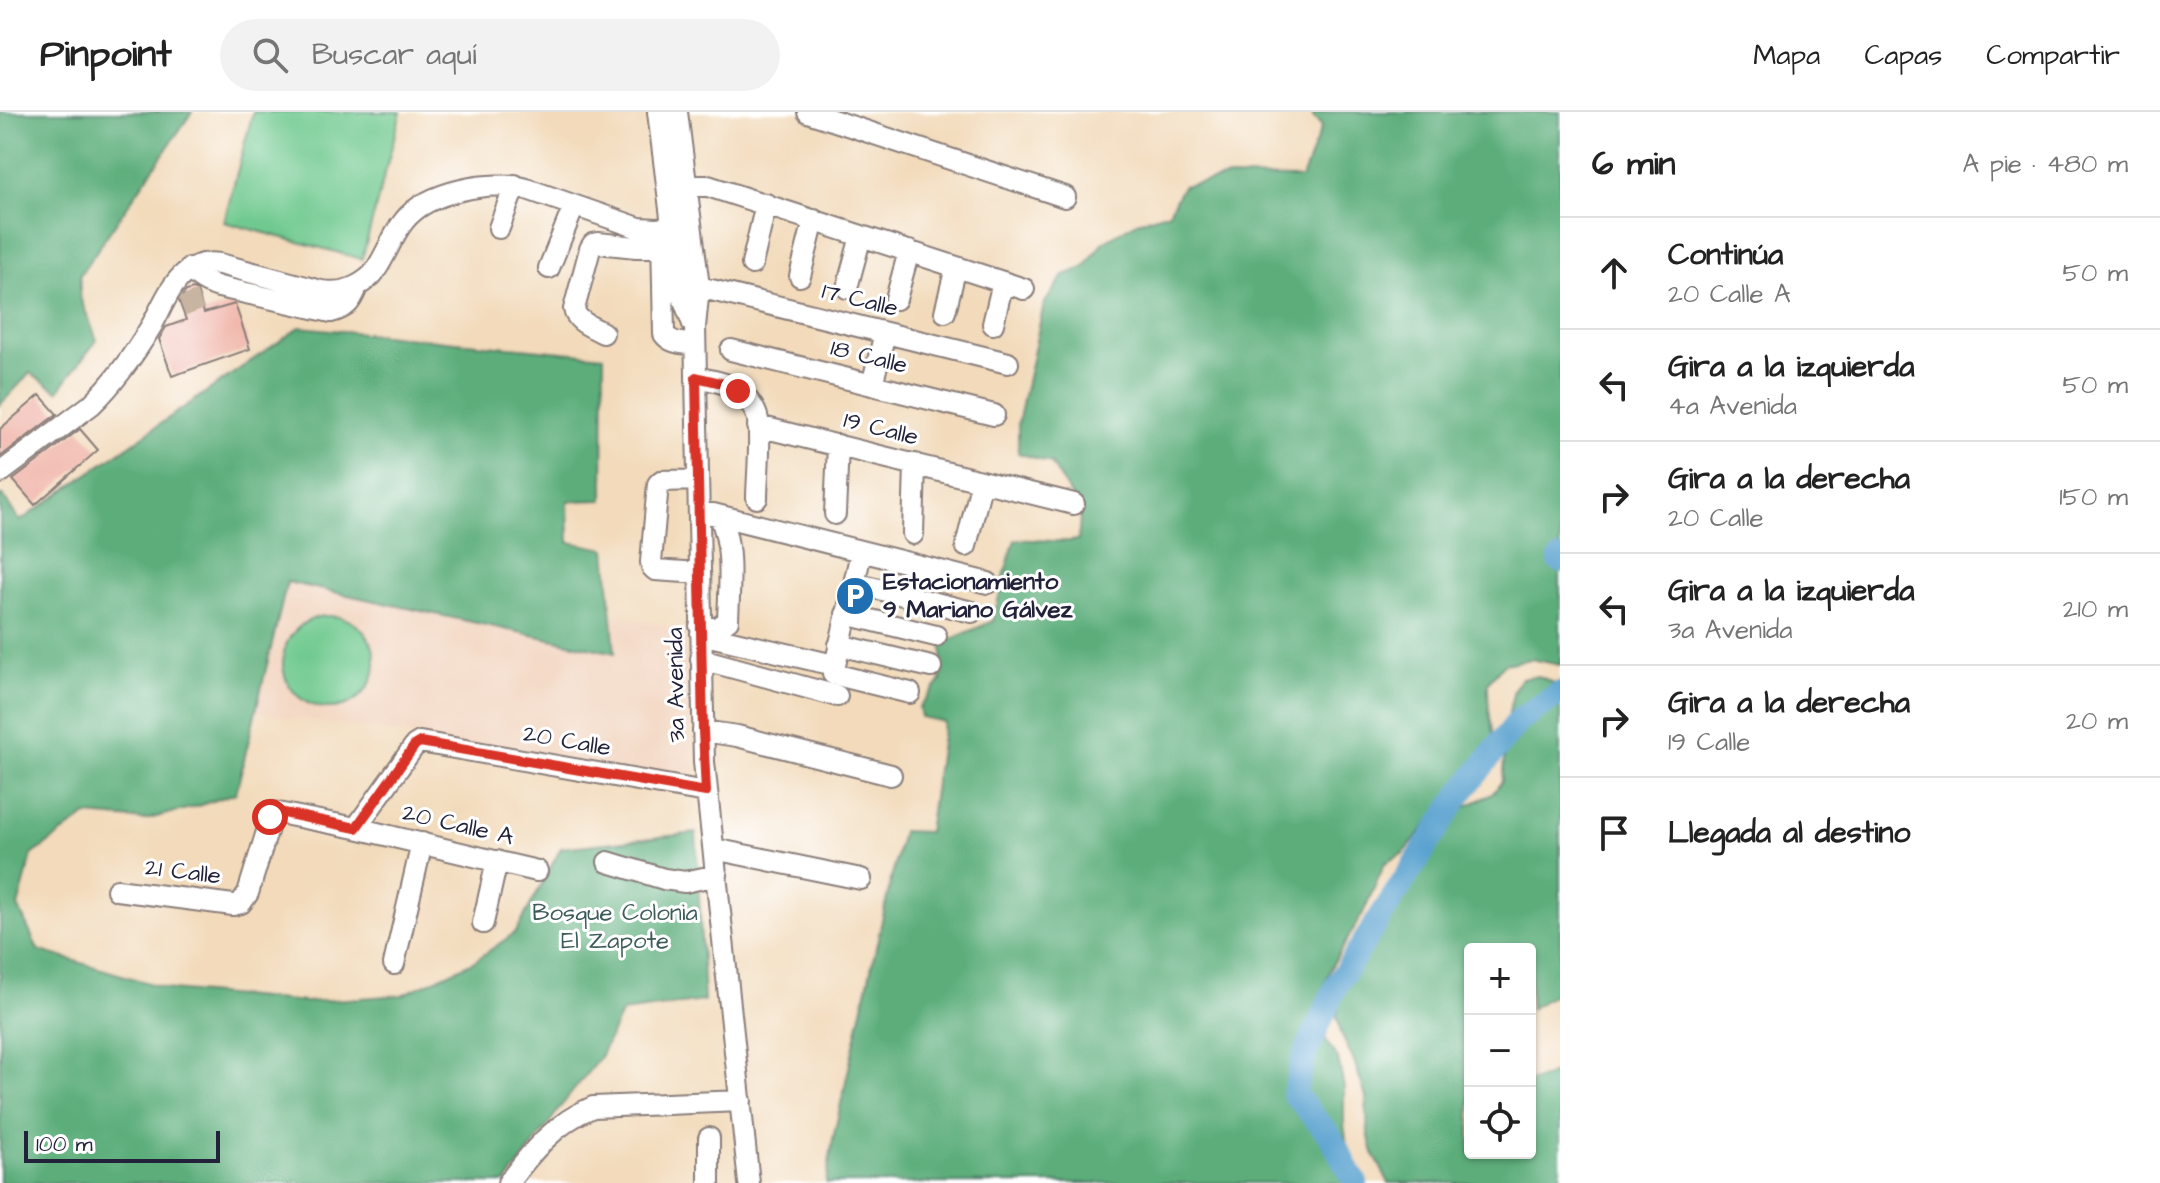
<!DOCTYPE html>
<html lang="es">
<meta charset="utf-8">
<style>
:root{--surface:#fff;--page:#f2f2f2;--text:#222;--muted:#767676;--line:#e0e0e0}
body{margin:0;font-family:"Architects Daughter",sans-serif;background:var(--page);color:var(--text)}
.controls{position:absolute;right:24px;bottom:24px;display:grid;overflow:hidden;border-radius:8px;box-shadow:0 2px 6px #0004}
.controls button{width:72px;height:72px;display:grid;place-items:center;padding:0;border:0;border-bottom:2px solid var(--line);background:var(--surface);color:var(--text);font:40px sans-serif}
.scale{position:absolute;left:24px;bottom:20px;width:196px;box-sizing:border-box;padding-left:8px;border:4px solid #22223b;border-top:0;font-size:22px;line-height:28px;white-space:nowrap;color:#22223b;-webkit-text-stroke:6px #fff;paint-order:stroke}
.stop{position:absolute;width:24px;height:24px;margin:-18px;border:6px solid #d93025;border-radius:50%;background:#fff}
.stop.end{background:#d93025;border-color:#fff;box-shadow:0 2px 8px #0008}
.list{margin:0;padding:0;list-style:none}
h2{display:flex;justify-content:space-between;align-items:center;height:104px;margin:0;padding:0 32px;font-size:34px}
h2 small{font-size:26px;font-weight:400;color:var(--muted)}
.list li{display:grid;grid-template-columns:52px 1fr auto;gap:24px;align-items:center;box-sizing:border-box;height:112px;padding:0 32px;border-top:2px solid var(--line)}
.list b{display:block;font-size:30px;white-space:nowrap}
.list p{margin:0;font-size:26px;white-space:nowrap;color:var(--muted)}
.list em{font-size:26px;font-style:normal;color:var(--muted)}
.icon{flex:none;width:44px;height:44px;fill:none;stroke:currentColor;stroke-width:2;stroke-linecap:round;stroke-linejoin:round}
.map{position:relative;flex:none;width:1560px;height:1071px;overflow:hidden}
header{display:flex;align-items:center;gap:48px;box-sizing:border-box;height:112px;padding:0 40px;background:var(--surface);border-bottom:2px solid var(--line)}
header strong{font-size:38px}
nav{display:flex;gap:44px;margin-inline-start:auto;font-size:28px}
.search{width:560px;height:72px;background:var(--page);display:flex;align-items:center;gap:20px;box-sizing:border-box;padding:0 28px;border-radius:44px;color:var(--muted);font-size:30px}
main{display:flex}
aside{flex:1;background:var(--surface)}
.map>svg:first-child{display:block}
.built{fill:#f2d4be}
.green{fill:#70c98f;stroke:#497665;stroke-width:2}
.forest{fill:#5cad7a;stroke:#3f685a;stroke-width:2}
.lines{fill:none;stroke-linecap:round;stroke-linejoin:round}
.river{stroke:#58a1cf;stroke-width:24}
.building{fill:#efaea1}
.minor-tunnel{stroke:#c8b5a1;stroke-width:20;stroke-dasharray:20 10;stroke-linecap:butt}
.minor-casing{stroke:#8a7e7a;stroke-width:24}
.minor{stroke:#fff;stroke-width:20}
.route{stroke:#d93025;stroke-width:10}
.labels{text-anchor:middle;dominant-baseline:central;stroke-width:6;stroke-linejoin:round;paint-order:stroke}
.street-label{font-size:24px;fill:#22223b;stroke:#fff}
.poi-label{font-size:24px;font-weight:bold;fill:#22223b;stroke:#fff;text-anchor:start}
.park-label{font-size:24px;fill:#3d5c58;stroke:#fff}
</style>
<header>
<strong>Pinpoint</strong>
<div class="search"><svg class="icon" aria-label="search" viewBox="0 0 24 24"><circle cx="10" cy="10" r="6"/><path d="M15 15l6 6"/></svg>Buscar aquí</div>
<nav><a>Mapa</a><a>Capas</a><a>Compartir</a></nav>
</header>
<main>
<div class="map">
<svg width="1560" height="1071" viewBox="0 0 1560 1071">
<rect width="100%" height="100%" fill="#fff"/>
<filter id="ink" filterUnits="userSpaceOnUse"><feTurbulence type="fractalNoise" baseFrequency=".0125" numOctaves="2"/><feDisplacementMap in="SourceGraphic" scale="16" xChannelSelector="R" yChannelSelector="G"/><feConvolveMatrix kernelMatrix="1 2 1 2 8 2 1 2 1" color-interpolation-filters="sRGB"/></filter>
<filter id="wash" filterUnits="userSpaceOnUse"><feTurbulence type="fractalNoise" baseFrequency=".006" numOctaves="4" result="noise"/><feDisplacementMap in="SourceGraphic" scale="32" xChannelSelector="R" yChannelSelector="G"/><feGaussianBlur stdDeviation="1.8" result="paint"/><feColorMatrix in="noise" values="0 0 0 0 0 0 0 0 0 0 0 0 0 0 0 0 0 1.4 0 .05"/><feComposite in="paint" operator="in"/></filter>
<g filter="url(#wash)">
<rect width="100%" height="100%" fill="#f2daba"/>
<path class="built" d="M208,386L381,445L685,519L696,682L419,625L271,603L128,573Z"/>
<path class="green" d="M253,0H401L362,147L224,110Z
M283 550a46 46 0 1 1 92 0a46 46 0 1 1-92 0Z"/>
<path class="forest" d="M0,0H192L80,163V185L97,228L58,279L30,261L0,293Z
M1313,0H1560V553L1531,547L1504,552L1488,570C1488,579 1488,588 1489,597C1492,625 1502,642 1486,668L1463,675L1441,695L1404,741L1385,751L1363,801L1331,855L1323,876L1321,909L1327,931L1338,947L1344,976V1011L1349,1052L1360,1071H826L833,1027L902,719L928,720L944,610L921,605L919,595L941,569L943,531L993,509L1005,460L1015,428C1037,426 1056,432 1078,428L1080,406L1074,388L1051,351L1018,341V311L1044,192L1064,163L1084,156L1103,130L1137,110L1169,100L1183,74L1229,65L1302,66L1322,14L1313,5Z
M300,215L604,244L603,388L568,389L569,430L606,437L615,541L287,470L236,681L198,694L145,708L87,703L32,743L18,794L38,838L172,878L306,890L402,883L473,850L516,820L561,736L696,721L704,889L622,900L600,945L562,993L506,1071H0V384L2,383L20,409Z
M1539,564L1560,574V879L1530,897V837H1470V1041H1530V970L1560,959V1071H1389L1373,1041L1368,1021L1366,985L1354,949L1341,922L1337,905L1340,881L1347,857L1378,797L1406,753L1454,700L1492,682L1502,669L1509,600L1514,577L1521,567Z"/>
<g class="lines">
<path class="river" d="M1560,447V449
M1356,1071L1330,1024L1294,982L1304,945L1337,872L1458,685L1519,608L1560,581"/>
</g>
<g id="blocks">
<path class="building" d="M193,177L197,179L204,201L235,192L250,237L172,264L159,227L166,215L186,208L179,189L186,179Z
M40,283L57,302L0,345V317Z
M80,317L98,338L35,393L13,368Z"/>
</g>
</g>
<g filter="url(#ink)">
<use href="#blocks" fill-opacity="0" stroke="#8a7e7a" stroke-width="2"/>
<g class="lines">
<path class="minor-tunnel" d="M182,195L200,188"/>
<g class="minor-casing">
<path id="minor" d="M658,0L680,178L693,212
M677,0L699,175L695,215L704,650L749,1071
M808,0L1065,85
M687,74H708L1024,177
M499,116L515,73
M662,124L664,222C671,232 684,231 695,233
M752,152L766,92
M190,156C198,167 207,171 219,175L331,200C347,196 351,190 357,175
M549,156L574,94
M800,164L814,108
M699,175L1008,251
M847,176L861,124
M896,187L909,139
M945,200L956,155
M993,212L1003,170
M603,221C593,215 576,210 574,197L590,137L593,132L598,131L636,135H661
M731,238L994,303
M696,265C708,268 721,269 732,275C743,281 753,292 757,304C762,319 757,368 757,386
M872,273L885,221
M758,314L1074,392
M0,361L91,293C116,269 134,243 152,213C161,197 170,173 185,161C195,152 207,150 220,152L321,179C341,182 357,177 372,163C385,147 391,125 404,109C427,79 493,67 527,77L639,116L657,117L673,114
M698,368L661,369L658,372L651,450L652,455L655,458L700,461
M699,401L713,402L988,471
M835,402L838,333
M913,422L915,352
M966,434L982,369
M861,441L833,562L910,581
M854,471L972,500
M846,502L936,524
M700,514L718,516L728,508C729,477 734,431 719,404
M701,522L834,553
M839,533L931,555
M701,547L837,584
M703,619L737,624L891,663
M356,716L415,633L420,630L706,680
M714,737L861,767
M608,750L664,767L685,770L717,763
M117,778L233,793L241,791L248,781L273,700L356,716L537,759
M483,811L497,749
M394,852L422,731
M709,1026V1071
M508,1071C531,1040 556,1010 593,995L741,989"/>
</g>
<use href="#minor" class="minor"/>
</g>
</g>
<g class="lines" filter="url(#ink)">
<path class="route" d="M270,705L273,700H279L356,716L415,633L420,630L706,680L703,619L696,265L721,271L738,279"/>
</g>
<defs>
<g id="parking-disc" transform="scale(2)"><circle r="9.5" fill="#1f6fb2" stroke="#fff"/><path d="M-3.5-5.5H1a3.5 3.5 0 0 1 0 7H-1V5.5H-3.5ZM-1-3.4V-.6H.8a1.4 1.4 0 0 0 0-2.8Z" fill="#fff"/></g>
</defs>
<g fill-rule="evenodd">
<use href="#parking-disc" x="855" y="484"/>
</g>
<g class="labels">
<g class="street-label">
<text transform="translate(860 188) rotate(14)">17 Calle</text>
<text transform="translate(869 245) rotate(14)">18 Calle</text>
<text transform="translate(881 317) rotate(14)">19 Calle</text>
<text transform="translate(676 573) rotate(-91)">3a Avenida</text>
<text transform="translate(567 629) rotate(10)">20 Calle</text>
<text transform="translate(458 713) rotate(13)">20 Calle A</text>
<text transform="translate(183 760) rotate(7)">21 Calle</text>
</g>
<g class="poi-label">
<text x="883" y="470">Estacionamiento<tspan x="883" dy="28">9 Mariano Gálvez</tspan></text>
</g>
<g class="park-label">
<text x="615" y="801">Bosque Colonia<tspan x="615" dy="28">El Zapote</tspan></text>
</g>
</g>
</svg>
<div class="controls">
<button>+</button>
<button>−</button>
<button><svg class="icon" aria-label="locate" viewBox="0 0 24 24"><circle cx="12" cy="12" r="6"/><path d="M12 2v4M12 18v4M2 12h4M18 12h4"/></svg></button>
</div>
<div class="scale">100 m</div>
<div class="stop" style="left:270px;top:705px"></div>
<div class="stop end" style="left:738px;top:279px"></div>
</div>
<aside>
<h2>6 min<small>A pie · 480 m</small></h2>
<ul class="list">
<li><svg class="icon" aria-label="ahead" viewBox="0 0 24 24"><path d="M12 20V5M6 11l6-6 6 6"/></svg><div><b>Continúa</b><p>20 Calle A</p></div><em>50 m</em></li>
<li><svg class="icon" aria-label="left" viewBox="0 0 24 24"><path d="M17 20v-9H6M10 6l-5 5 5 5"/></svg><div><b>Gira a la izquierda</b><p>4a Avenida</p></div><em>50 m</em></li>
<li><svg class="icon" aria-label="right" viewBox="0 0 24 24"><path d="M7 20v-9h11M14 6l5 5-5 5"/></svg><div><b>Gira a la derecha</b><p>20 Calle</p></div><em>150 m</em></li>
<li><svg class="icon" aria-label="left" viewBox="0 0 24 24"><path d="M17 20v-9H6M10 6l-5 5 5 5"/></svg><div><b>Gira a la izquierda</b><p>3a Avenida</p></div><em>210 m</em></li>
<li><svg class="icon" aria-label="right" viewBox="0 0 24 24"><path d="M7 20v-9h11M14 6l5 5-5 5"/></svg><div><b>Gira a la derecha</b><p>19 Calle</p></div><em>20 m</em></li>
<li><svg class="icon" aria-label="arrive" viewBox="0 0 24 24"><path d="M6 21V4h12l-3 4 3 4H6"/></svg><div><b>Llegada al destino</b></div></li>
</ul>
</aside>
</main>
